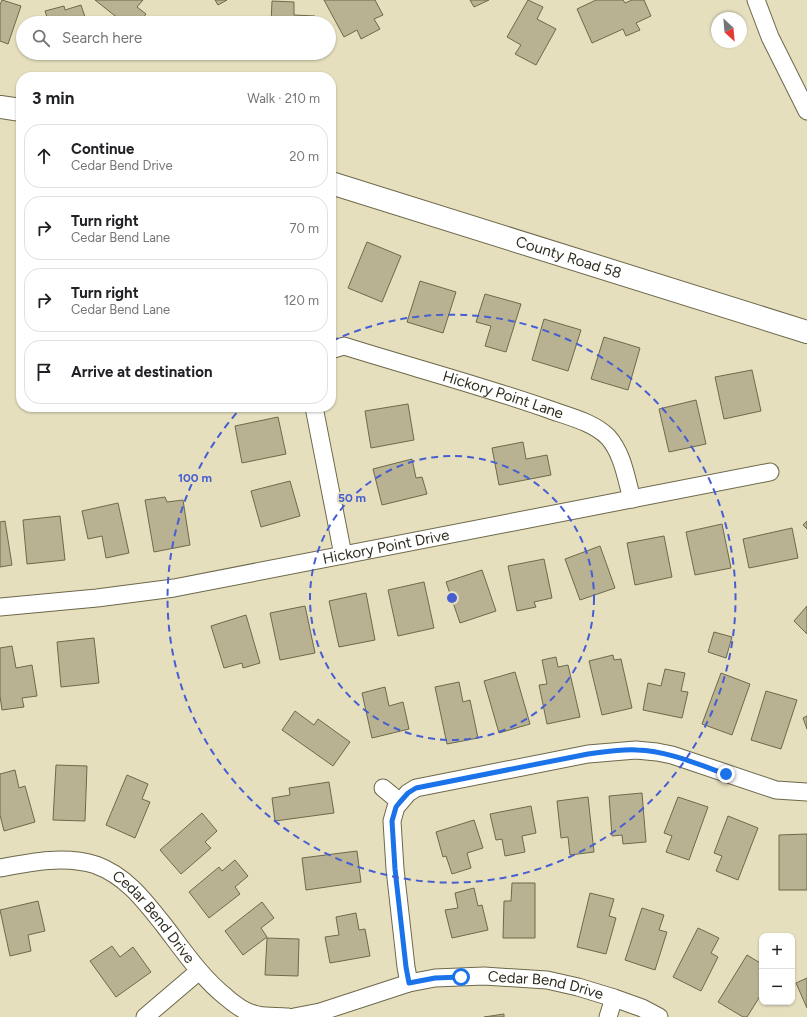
<!DOCTYPE html>
<meta charset="utf-8">
<style>
:root{--surface:#fff;--page:#f6f6f6;--text:#202124;--muted:#757577;--line:#e0e0e0}
body{margin:0;font-family:Figtree,sans-serif;background:var(--page);color:var(--text)}
.controls{position:absolute;right:12px;bottom:12px;display:grid;overflow:hidden;border-radius:8px;box-shadow:0 1px 3px #0004}
.controls button{width:36px;height:36px;display:grid;place-items:center;padding:0;border:0;border-bottom:1px solid var(--line);background:var(--surface);color:var(--text);font:20px sans-serif}
.compass{position:absolute;left:711px;top:12px;width:36px;height:36px;border-radius:50%;background:var(--surface);box-shadow:0 1px 3px #0004;rotate:154deg}
.stop{position:absolute;width:12px;height:12px;margin:-9px;border:3px solid #1a73e8;border-radius:50%;background:#fff}
.stop.end{background:#1a73e8;border-color:#fff;box-shadow:0 1px 4px #0008}
.list{margin:0;padding:0;list-style:none}
h2{display:flex;justify-content:space-between;align-items:center;height:52px;margin:0;padding:0 16px;font-size:17px}
h2 small{font-size:13px;font-weight:400;color:var(--muted)}
.list li{display:grid;grid-template-columns:26px 1fr auto;gap:12px;align-items:center;box-sizing:border-box;height:64px;margin:0 8px 8px;padding:0 8px;border:1px solid var(--line);border-radius:16px}
.list b{display:block;font-size:15px;white-space:nowrap}
.list p{margin:0;font-size:13px;white-space:nowrap;color:var(--muted)}
.list em{font-size:13px;font-style:normal;color:var(--muted)}
.icon{flex:none;width:22px;height:22px;fill:none;stroke:currentColor;stroke-width:2;stroke-linecap:round;stroke-linejoin:round}
.map{position:relative;flex:none;width:807px;height:1017px;overflow:hidden}
.search{position:absolute;background:var(--surface);box-shadow:0 1px 3px #0004;left:16px;top:16px;width:320px;height:44px;display:flex;align-items:center;gap:10px;box-sizing:border-box;padding:0 14px;border-radius:22px;color:var(--muted);font-size:15px}
.panel{position:absolute;background:var(--surface);box-shadow:0 1px 3px #0004;left:16px;top:72px;width:320px;height:340px;border-radius:16px}
.map>svg:first-child{display:block}
.building{fill:#b8b292;stroke:#6e694b}
.lines{fill:none;stroke-linecap:round;stroke-linejoin:round}
.street-casing{stroke:#6d684a;stroke-width:19}
.secondary-casing{stroke:#6d684a;stroke-width:24}
.street{stroke:#fff;stroke-width:17}
.secondary{stroke:#fff;stroke-width:22}
.route{stroke:#1a73e8;stroke-width:5}
.ring{fill:none;stroke:#455ed2;stroke-width:2;stroke-dasharray:7 5}
.labels{text-anchor:middle;dominant-baseline:central;stroke-width:4;stroke-linejoin:round;paint-order:stroke}
.street-label{font-size:15px;fill:#312f22;stroke:#e5dfbe}
.centre{fill:#455ed2;stroke:#e5dfbe;stroke-width:2}
.ring-label{font-size:12px;text-anchor:middle;font-weight:bold;fill:#455ed2;stroke:#e5dfbe;stroke-width:4;stroke-linejoin:round;paint-order:stroke}
</style>
<div class="map">
<svg width="807" height="1017" viewBox="0 0 807 1017">
<rect width="100%" height="100%" fill="#e5dfbe"/>
<path class="building" d="M2,0L21,6L8,44L0,41V5Z
M95,0H143L137,7L146,14L139,23H124Z
M215,0H227L218,5Z
M324,0H375L383,15L374,19L380,29L361,39L357,30L344,37Z
M470,0H489L474,7Z
M528,0L543,7L537,19L556,29L536,65L515,54L521,45L507,37Z
M596,0H623L625,3L632,0H644L651,16L636,23L640,30L626,36L623,29L592,43L577,9Z
M272,1L294,2V15L315,16V23H271Z
M81,5L87,23H49L45,11L64,6L65,10Z
M367,242L401,256L382,302L348,288Z
M420,281L456,292L443,333L407,322Z
M485,294L521,304L506,352L485,346L491,326L476,322Z
M544,319L581,330L568,371L532,360Z
M604,337L640,348L628,390L591,379Z
M752,370L761,411L724,419L715,377Z
M696,400L706,444L669,452L659,409Z
M408,404L414,440L371,448L365,411Z
M278,417L286,454L242,463L235,426Z
M523,442L526,459L547,455L551,475L499,485L492,448Z
M412,459L416,478L422,477L427,494L382,505L373,469Z
M290,481L300,516L261,527L251,491Z
M165,497L167,502L183,500L190,545L154,552L145,500Z
M118,503L129,553L106,558L102,536L88,539L82,511Z
M60,516L65,560L27,564L23,520Z
M5,521L12,565L0,567V522Z
M807,521V529L803,525Z
M722,524L731,568L695,575L686,532Z
M792,528L798,558L749,568L743,539Z
M664,536L672,577L635,585L627,543Z
M600,546L615,588L580,600L565,559Z
M544,559L552,598L534,602L536,607L517,611L508,566Z
M482,570L496,611L460,623L446,582Z
M424,582L434,628L398,636L388,590Z
M366,593L375,640L339,647L329,601Z
M305,606L315,653L280,660L270,613Z
M807,606V634L794,621Z
M246,615L260,663L243,668L242,663L224,668L211,626Z
M714,632L732,637L726,658L708,652Z
M94,638L99,683L61,687L57,642Z
M12,646L16,668L32,665L37,696L22,698L24,707L2,710L0,696V648Z
M613,655L614,660L621,659L632,708L602,715L589,661Z
M556,657L558,667L568,665L580,717L547,724L539,685L547,684L542,660Z
M665,669L685,673L681,691L688,692L682,718L643,710L648,683L661,686Z
M515,672L530,724L499,733L484,681Z
M721,673L750,684L732,735L702,724Z
M459,682L463,702L470,700L478,738L447,744L435,687Z
M385,687L389,706L403,702L409,729L372,738L362,693Z
M766,691L797,700L781,749L751,740Z
M295,711L314,725L318,719L350,742L333,766L282,730Z
M807,716V729L803,718Z
M56,765L87,766L85,821L53,820Z
M15,770L19,788L25,786L35,822L4,831L0,815V774Z
M127,775L148,784L142,799L150,802L135,838L106,825Z
M329,782L334,813L275,821L272,798L290,795L289,788Z
M642,793L646,842L623,844L622,835L612,836L609,796Z
M588,797L594,852L570,855L568,837L561,838L557,801Z
M678,797L708,807L689,860L666,852L672,836L664,833Z
M531,806L536,833L522,836L525,852L505,856L502,839L496,840L490,814Z
M202,813L217,831L205,842L211,848L181,874L160,850Z
M728,816L758,828L738,880L716,871L722,856L714,853Z
M474,820L483,848L467,853L471,868L452,874L446,856L443,857L436,832Z
M807,834V890H779V835Z
M357,851L361,882L306,890L302,858Z
M235,860L248,876L235,887L240,894L209,918L189,892L219,867L222,871Z
M512,883H535V938H503L504,901H511Z
M474,888L478,906L482,905L488,930L452,938L445,910L458,908L455,893Z
M590,893L614,899L609,916L616,918L606,954L577,947Z
M38,901L45,931L28,935L31,951L10,956L0,910Z
M262,902L274,918L261,928L267,937L243,955L225,931Z
M642,908L664,915L659,930L667,932L655,970L625,960Z
M356,913L359,930L365,929L370,956L330,963L325,937L339,935L336,917Z
M698,928L719,938L711,953L718,957L701,991L673,977Z
M267,938L299,939L298,976L265,975Z
M112,946L120,957L133,947L151,972L116,997L90,961Z
M747,955L762,964V993L747,1017H743L718,1002Z
M807,978V1008L796,983Z
M504,1014V1017H484Z"/>
<g class="lines">
<g class="street-casing">
<g id="street">
<path d="M756,0L770,37L807,111"/>
<path id="s1" d="M331,350L344,346C411,367 479,385 545,408C566,416 592,421 608,437C623,454 626,478 632,499"/>
<path d="M314,407L343,555"/>
<path id="s2" d="M0,607L97,598L174,588L770,472"/>
<path d="M383,788L400,802"/>
<path id="s3" d="M0,868C31,862 65,855 96,865C126,876 144,900 163,924C183,950 201,977 226,997C235,1005 246,1013 258,1015C267,1017 278,1016 288,1017"/>
<path d="M409,983L406,967L395,869L392,821L396,807L408,793L416,788L588,754L636,750L657,752L672,755L776,790L807,792"/>
<path d="M145,1017L199,971"/>
<path id="s4" d="M294,1017L320,1012L409,983L435,978L484,976L547,980L578,987L614,998L642,1008L659,1017"/>
<path d="M608,1017L614,998"/>
</g>
</g>
<g class="secondary-casing">
<g id="secondary">
<path d="M0,107L21,110"/>
<path id="s5" d="M331,183L807,332"/>
</g>
</g>
<use href="#street" class="street"/>
<use href="#secondary" class="secondary"/>
</g>
<g class="lines">
<path class="route" d="M461,977L435,978L409,983L406,967L395,869L392,821L396,807L400,802L408,793L416,788L588,754C604,752 621,749 637,750C668,751 697,764 726,774"/>
</g>
<g class="ring">
<circle cx="452" cy="598" r="142"/>
<path d="M332 341A284 284 0 1 1 241 408"/>
</g>
<g class="labels">
<g class="street-label">
<text stroke="none"><textPath href="#s5" startOffset="249">County Road 58</textPath></text>
<text stroke="none"><textPath href="#s1" startOffset="180">Hickory Point Lane</textPath></text>
<text stroke="none"><textPath href="#s2" startOffset="391">Hickory Point Drive</textPath></text>
<text stroke="none"><textPath href="#s3" startOffset="176">Cedar Bend Drive</textPath></text>
<text stroke="none"><textPath href="#s4" startOffset="258">Cedar Bend Drive</textPath></text>
</g>
</g>
<circle cx="452" cy="598" r="6" class="centre"/>
<g class="ring-label">
<text x="195" y="482">100 m</text>
<text x="352" y="502">50 m</text>
</g>
</svg>
<div class="controls">
<button>+</button>
<button>−</button>
</div>
<svg class="compass" viewBox="-18 -18 36 36"><path d="M0-13l5 13h-10z" fill="#e53935"/><path d="M0 13l5-13h-10z" fill="#757577"/></svg>
<div class="stop" style="left:461px;top:977px"></div>
<div class="stop end" style="left:726px;top:774px"></div>
<div class="search"><svg class="icon" aria-label="search" viewBox="0 0 24 24"><circle cx="10" cy="10" r="6"/><path d="M15 15l6 6"/></svg>Search here</div>
<section class="panel">
<h2>3 min<small>Walk · 210 m</small></h2>
<ul class="list">
<li><svg class="icon" aria-label="ahead" viewBox="0 0 24 24"><path d="M12 20V5M6 11l6-6 6 6"/></svg><div><b>Continue</b><p>Cedar Bend Drive</p></div><em>20 m</em></li>
<li><svg class="icon" aria-label="right" viewBox="0 0 24 24"><path d="M7 20v-9h11M14 6l5 5-5 5"/></svg><div><b>Turn right</b><p>Cedar Bend Lane</p></div><em>70 m</em></li>
<li><svg class="icon" aria-label="right" viewBox="0 0 24 24"><path d="M7 20v-9h11M14 6l5 5-5 5"/></svg><div><b>Turn right</b><p>Cedar Bend Lane</p></div><em>120 m</em></li>
<li><svg class="icon" aria-label="arrive" viewBox="0 0 24 24"><path d="M6 21V4h12l-3 4 3 4H6"/></svg><div><b>Arrive at destination</b></div></li>
</ul>
</section>
</div>
